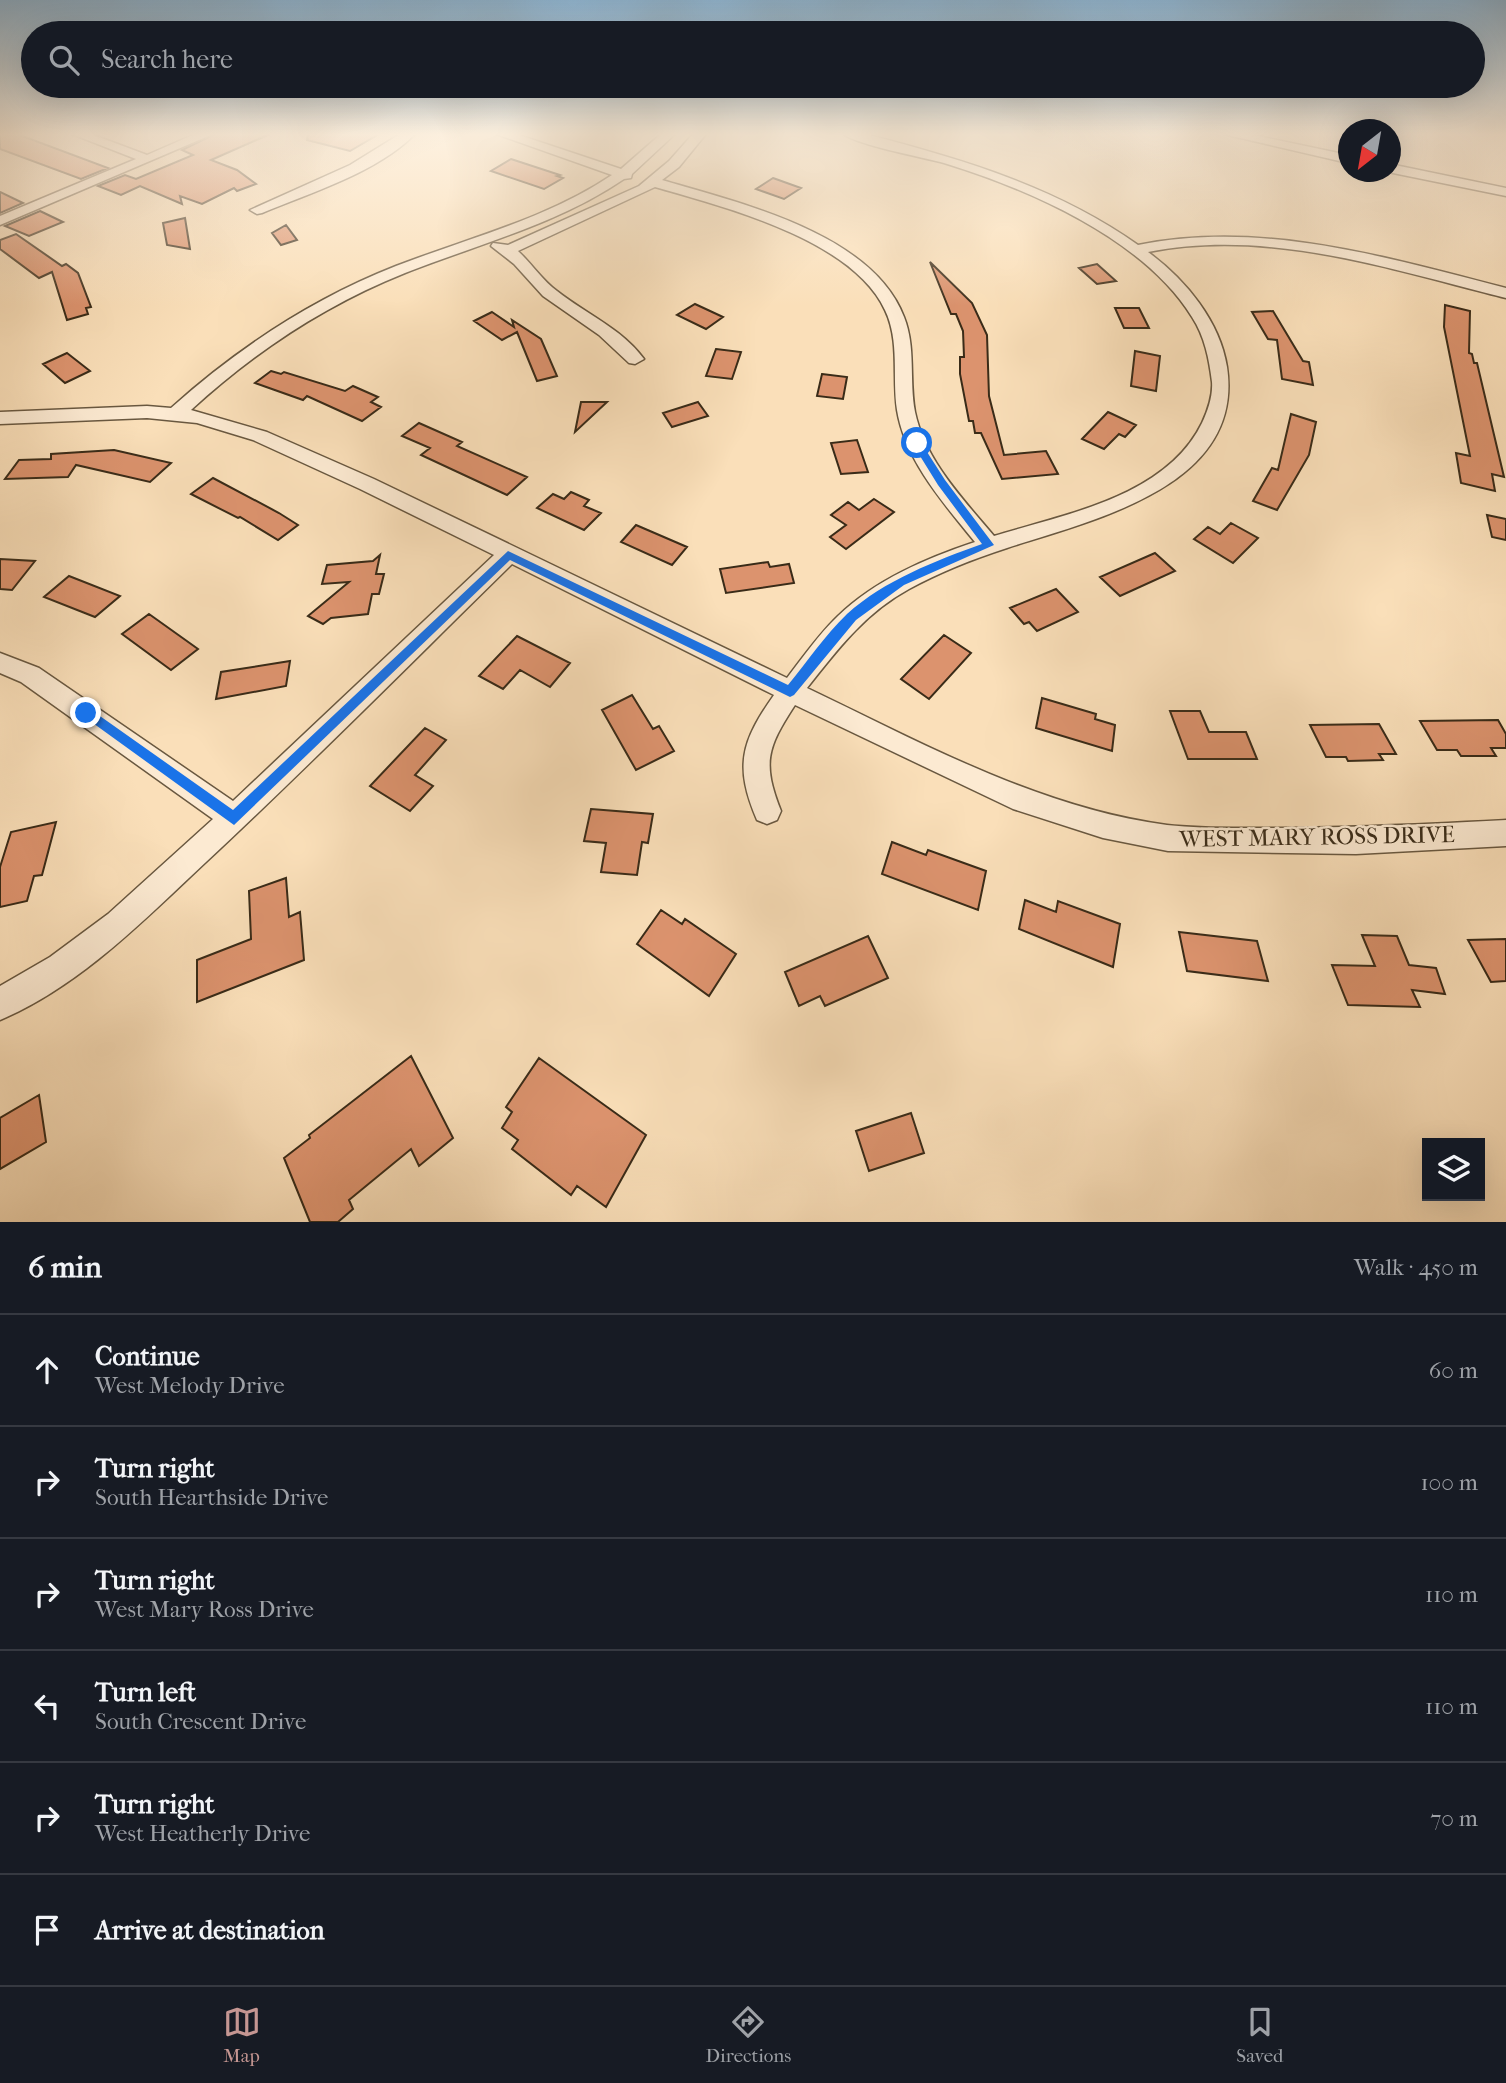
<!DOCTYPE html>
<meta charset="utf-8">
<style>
:root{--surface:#171b24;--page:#242831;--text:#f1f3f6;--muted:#9ea1a6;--line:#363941;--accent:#c59692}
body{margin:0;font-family:"IM FELL French Canon",serif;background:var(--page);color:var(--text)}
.controls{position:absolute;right:21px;bottom:21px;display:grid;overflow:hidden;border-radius:0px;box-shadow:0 7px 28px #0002}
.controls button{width:63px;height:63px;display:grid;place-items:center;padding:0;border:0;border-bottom:2px solid var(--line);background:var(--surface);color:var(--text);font:35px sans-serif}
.compass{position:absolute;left:1338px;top:119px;width:63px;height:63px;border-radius:50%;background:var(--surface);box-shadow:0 7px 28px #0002;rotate:211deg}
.stop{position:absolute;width:21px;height:21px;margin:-16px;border:5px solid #1a73e8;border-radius:50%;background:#fff}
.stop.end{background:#1a73e8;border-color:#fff;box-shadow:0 2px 7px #0008}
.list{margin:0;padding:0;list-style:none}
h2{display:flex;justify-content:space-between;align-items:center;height:91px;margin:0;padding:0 28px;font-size:30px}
h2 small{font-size:23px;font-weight:400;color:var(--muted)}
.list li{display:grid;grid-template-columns:46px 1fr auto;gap:21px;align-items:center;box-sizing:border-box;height:112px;padding:0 28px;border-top:2px solid var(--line)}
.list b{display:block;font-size:26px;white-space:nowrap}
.list p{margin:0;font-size:23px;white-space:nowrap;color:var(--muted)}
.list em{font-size:23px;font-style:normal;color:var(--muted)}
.icon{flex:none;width:38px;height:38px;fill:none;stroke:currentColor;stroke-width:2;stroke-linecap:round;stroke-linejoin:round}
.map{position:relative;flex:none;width:1506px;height:1222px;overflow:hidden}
.search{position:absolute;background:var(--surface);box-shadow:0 7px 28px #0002;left:21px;right:21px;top:21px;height:77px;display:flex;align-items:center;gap:18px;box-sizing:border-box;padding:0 24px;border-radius:38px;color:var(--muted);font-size:26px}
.sheet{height:763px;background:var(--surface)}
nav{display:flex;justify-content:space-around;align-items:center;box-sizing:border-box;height:98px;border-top:2px solid var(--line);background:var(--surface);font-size:19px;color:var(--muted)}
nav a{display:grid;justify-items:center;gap:4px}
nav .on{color:var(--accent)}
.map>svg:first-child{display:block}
.building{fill:#dc936e;stroke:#392b18;stroke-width:2}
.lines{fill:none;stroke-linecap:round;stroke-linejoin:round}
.minor-casing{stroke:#695840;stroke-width:3}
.minor{fill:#fcead2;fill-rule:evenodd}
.route{fill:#1a73e8}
.labels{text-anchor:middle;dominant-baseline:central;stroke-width:5;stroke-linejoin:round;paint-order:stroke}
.street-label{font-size:23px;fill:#392b18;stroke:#fcead2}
</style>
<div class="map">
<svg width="1506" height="1222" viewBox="0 0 1506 1222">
<rect width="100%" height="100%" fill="#fadfb9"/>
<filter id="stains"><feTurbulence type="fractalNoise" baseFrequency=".00286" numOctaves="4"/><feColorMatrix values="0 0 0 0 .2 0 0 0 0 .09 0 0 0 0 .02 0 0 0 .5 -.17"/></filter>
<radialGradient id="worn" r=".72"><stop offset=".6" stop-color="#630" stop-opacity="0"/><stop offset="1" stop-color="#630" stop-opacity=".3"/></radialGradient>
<path class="building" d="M0,134H17L108,168L81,179L0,149Z
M215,134H270L211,160L237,170L256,184L237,191L234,188L202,204L180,196L182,204L140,186L121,195L98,186L125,175L136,179L193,155L182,150Z
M308,134H379L350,151L307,140Z
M511,159L560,175L557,176L563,178L544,189L491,171Z
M773,178L801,188L784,199L756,189Z
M0,192L23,203L0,213Z
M40,211L63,222L29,236L5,226Z
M185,218L190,249L167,245L163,223Z
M286,225L297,240L281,245L272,233Z
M16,234L62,266L66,264L78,273L91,307L86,308L88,314L67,320L52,272L39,278L0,249V240Z
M930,262L972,303L987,335L989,396L1004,455L1046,451L1058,474L1002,479L981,433H975L973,421H969L960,374V357H964L963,331L956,314H951Z
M1097,264L1116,281L1097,284L1079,268Z
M695,304L723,317L706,329L677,315Z
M1445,305L1470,311L1469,353L1472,354L1474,363H1477L1504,477L1492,474L1495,491L1461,483L1456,453L1470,456L1444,327Z
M1115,308H1139L1149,328H1124Z
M1273,311L1303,361L1309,362L1313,385L1282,379L1277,340L1268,339L1252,312Z
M492,312L514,327L512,320L541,339L557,376L537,381L517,332L502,340L474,321Z
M716,349L741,352L732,379L706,376Z
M1135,351L1160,356L1156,391L1131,386Z
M67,353L90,371L65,383L43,364Z
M271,371L281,374L284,372L345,391L353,386L378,397L371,402L381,407L362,421L307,396L303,400L255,383Z
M822,374L847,377L843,399L817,396Z
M581,402H607L575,432Z
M698,402L708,416L672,427L663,413Z
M1108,412L1136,425L1125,437L1119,434L1104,449L1082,439Z
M1291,414L1316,422L1309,455L1277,510L1253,501L1272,468L1278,470Z
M419,423L462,442L457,446L527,477L507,495L421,455L430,448L402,436Z
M857,440L868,472L841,474L831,443Z
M114,450L171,463L150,482L76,465L68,477L5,479L19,460L51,459V454Z
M213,478L279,513L298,525L278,540L240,517L238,518L191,494Z
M571,492L589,500L584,506L601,513L584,530L537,508L553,494L564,499Z
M874,499L894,512L846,549L830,537L846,525L831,515L848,502L859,510Z
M1487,515L1506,519V540L1492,537Z
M1231,523L1258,538L1233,563L1194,539L1208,527L1220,534Z
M636,525L687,547L672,565L621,542Z
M1155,553L1175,571L1120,596L1100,577Z
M380,555L376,574H384L379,594H372L368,614L331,618L323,624L308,616L349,582L322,584L327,565L373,561Z
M0,559L35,561L12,590L0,589Z
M768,562L770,567L789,564L794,583L726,593L720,569Z
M69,576L120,596L95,617L44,597Z
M1056,589L1078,612L1037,631L1029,622L1024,624L1010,608Z
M149,614L198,649L171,670L122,634Z
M944,635L971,653L929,699L901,679Z
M517,636L570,663L550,687L520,670L503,689L479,676Z
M290,661L286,686L216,699L221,672Z
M632,695L653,729L659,726L674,751L636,770L602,710Z
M1042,698L1096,714L1095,719L1115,725L1112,751L1036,728Z
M1170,711H1200L1209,732H1246L1257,759H1188Z
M1498,720L1506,734V748H1491L1496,756H1461L1457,750H1437L1420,721Z
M1379,724L1396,754H1379L1383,760L1348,761L1346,757H1326L1310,725Z
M425,728L446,740L415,775L433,786L410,811L370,786Z
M591,809L653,814L648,843L642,842L637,875L601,872L606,843L584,841Z
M56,822L42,875L34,876L27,901L0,907V867L11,832Z
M892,842L926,855L928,850L986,871L978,910L882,874Z
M286,878L289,917L300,912L304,960L197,1002V960L251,939L249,891Z
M1025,900L1056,912L1058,901L1120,924L1113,967L1019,929Z
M661,910L682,924L685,919L736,954L709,996L637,944Z
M1179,932L1257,941L1268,981L1187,971Z
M1362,935L1397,936L1409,965L1436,968L1445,994L1412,990L1420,1007L1348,1005L1332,965L1375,966Z
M868,936L888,978L825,1006L820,996L799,1006L785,972Z
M1506,939V981L1491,982L1468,940Z
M411,1056L453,1138L419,1166L411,1149L349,1200L353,1209L338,1222H310L284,1158L310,1138L309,1135Z
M539,1058L646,1135L606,1207L577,1186L571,1195L512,1149L518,1140L502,1128L512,1112L506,1107Z
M39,1095L46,1142L0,1169V1118Z
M911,1113L924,1153L869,1171L856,1131Z"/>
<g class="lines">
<g class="minor-casing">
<path id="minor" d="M72,134H91L147,155L195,134H213L0,225V216L136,159Z
M400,134H415C378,172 310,193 262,213L257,214L250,210L350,165Z
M496,134H516L621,169L661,134H675L632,174L631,178L624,179C558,224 479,244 405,273C325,305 254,352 191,410L267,432L374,479L787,678C803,657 819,634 838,616C875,580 927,558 975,542C944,504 905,460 897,410C892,377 900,341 885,310C852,239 724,207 655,187L518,251C532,264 542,280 557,291C586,314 621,328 644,359L635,364L629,363L599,335L543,296L514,264L491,246L493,243L508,245L639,186L669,161L693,134H706L679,167L662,180C739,203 872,233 904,317C916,347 909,380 915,412C925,460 963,499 994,536C1065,514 1166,497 1202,423C1208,410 1213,396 1212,382C1209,359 1205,337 1192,317C1144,239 1029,189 944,163C922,157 858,145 843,134H865C962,159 1056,187 1138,245C1263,220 1385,257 1506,288V298C1389,269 1269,228 1148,252C1185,279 1220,321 1227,367C1245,487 1092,520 1007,548C973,559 940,572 909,589C865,613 838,649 807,688C922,743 1039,808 1167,825C1202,829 1238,828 1273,828C1351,828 1428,824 1506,820V846L1356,854L1168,851L1103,838L1013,809L795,705C767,748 762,763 781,811L777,820L767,824L757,820C734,766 741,742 774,695L512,564C410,664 310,765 206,862C144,920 80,986 0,1020V986L50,957L108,914L213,819L21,682L0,673V653L39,668L233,801L494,555L360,489L253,440L197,423L147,418L0,424V412L147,406L171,408C238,348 312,299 396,266C468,238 547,219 612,175Z
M1223,134H1249L1348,155V163Z
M1390,164L1506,188V196L1388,172H1390Z"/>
</g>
<use href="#minor" class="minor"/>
</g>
<linearGradient id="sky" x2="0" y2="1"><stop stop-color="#8cb6d6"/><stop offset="0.44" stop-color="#fdf1e0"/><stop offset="1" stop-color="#fdf1e0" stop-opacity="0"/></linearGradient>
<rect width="1506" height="306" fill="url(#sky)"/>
<path class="route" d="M914,441H920L945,480L994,545L904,585L856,620L794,695L790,697L510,560L234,825L79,713L81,709H90L233,810L508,551L788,685C807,662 825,635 847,614C885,580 935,561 982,544L938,485L912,443Z"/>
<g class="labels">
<g class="street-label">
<text transform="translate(1317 837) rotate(-1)">WEST MARY ROSS DRIVE</text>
</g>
</g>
<rect width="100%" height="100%" filter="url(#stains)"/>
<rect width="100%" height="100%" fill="url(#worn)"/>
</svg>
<div class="controls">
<button><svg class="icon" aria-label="layers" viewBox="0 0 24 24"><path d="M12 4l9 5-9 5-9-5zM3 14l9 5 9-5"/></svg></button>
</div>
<svg class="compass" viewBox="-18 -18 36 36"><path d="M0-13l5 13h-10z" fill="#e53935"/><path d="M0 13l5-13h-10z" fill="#9ea1a6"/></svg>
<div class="stop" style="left:917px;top:443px"></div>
<div class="stop end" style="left:86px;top:713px"></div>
<div class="search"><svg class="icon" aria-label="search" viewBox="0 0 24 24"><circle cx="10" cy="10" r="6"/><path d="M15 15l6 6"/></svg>Search here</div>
</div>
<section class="sheet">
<h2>6 min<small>Walk · 450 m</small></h2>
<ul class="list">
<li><svg class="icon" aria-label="ahead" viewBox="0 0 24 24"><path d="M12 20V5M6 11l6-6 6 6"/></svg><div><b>Continue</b><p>West Melody Drive</p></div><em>60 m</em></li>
<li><svg class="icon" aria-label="right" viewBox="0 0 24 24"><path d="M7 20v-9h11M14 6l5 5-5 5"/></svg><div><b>Turn right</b><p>South Hearthside Drive</p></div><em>100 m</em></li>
<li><svg class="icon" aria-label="right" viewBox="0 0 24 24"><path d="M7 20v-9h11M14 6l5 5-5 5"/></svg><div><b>Turn right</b><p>West Mary Ross Drive</p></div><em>110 m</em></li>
<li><svg class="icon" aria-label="left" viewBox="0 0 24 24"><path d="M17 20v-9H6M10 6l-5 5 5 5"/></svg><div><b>Turn left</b><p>South Crescent Drive</p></div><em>110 m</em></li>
<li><svg class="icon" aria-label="right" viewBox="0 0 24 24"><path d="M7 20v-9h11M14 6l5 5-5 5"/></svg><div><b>Turn right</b><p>West Heatherly Drive</p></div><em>70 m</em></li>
<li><svg class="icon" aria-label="arrive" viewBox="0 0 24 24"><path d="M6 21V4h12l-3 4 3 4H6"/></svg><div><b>Arrive at destination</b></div></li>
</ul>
</section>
<nav>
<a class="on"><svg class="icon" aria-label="map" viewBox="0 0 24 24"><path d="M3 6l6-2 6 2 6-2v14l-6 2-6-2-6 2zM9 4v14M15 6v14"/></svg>Map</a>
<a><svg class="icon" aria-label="directions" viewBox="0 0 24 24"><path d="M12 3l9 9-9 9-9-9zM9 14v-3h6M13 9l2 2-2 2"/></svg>Directions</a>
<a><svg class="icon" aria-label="saved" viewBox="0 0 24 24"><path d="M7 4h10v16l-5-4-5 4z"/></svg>Saved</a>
</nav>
